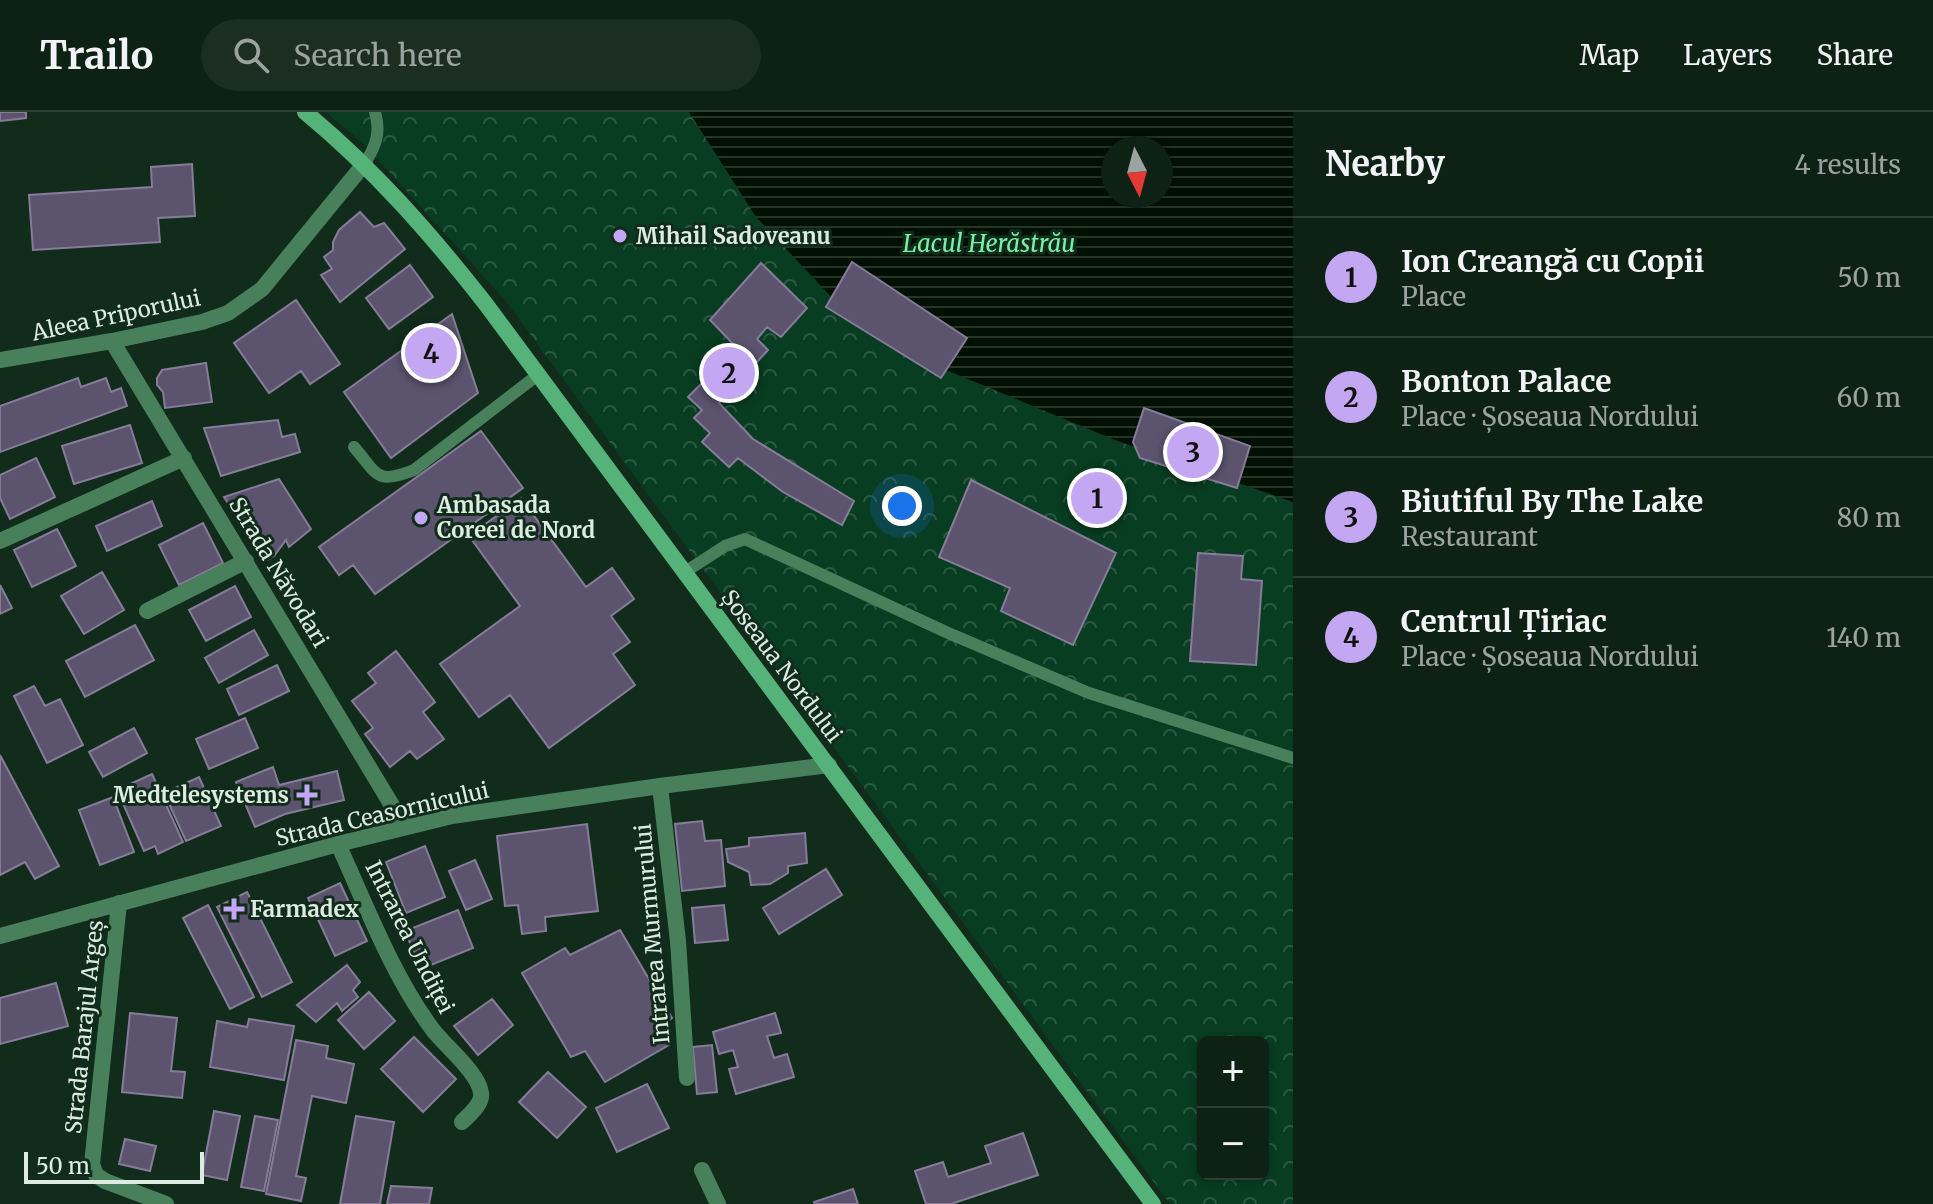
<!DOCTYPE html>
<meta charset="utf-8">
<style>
:root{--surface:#0e2115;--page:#1c2e22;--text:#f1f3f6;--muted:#9ba3a0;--line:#2e3e34;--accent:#c3a7f2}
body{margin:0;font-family:Merriweather,serif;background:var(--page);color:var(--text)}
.controls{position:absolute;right:24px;bottom:24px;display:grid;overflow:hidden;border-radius:12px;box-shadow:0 2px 6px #0004}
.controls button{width:72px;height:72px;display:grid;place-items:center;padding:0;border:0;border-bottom:2px solid var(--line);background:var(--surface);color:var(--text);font:40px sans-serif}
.compass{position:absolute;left:1101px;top:24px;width:72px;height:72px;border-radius:50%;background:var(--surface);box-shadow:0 2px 6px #0004;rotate:174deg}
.scale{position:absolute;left:24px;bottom:20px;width:180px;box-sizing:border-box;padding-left:8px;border:4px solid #dcece0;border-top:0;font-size:22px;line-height:28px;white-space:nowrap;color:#dcece0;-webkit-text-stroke:6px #122c1c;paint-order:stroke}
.you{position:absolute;left:902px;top:394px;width:28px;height:28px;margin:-20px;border:6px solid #fff;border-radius:50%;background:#1a73e8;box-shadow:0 0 0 12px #1a73e833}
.badge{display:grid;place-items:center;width:52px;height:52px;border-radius:50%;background:var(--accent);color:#111;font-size:26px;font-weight:700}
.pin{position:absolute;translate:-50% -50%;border:4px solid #fff;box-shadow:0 2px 8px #0006}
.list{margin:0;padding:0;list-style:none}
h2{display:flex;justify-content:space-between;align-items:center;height:104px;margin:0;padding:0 32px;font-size:34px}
h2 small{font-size:26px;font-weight:400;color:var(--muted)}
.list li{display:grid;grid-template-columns:52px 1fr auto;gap:24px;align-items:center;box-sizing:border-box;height:120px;padding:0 32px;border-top:2px solid var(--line)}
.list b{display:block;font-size:30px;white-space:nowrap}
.list p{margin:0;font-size:26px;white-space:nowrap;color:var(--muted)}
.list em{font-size:26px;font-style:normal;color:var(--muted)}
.icon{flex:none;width:44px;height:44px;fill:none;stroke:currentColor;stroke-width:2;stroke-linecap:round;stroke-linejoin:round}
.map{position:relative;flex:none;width:1293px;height:1092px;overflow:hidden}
header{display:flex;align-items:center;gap:48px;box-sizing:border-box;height:112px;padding:0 40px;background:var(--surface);border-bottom:2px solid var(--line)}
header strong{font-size:38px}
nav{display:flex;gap:44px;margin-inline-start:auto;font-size:28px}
.search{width:560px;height:72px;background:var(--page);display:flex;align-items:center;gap:20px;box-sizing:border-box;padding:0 28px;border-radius:44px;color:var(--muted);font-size:30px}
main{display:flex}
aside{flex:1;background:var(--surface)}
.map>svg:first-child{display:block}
.forest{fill:url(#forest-crowns);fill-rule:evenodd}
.water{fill:url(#water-rules);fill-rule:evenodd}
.building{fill:#5c536e;stroke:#867c99;stroke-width:2}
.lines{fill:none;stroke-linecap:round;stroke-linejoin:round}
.service{stroke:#48805c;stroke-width:12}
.minor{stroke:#48805c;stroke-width:16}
.secondary{stroke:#55b379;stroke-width:16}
.poi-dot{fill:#c3a7f2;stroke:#122c1c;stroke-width:3}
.labels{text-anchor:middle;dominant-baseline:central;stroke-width:6;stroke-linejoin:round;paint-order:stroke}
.poi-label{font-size:22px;font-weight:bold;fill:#dcece0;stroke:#122c1c;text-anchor:start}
.street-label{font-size:22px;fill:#dcece0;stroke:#122c1c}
.water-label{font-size:24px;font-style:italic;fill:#78f1a6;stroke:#122c1c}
</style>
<header>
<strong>Trailo</strong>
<div class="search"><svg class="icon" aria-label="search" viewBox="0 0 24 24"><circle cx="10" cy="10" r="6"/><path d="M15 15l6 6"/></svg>Search here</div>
<nav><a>Map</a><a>Layers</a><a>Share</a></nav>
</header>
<main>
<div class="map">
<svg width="1293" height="1092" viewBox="0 0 1293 1092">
<defs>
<pattern id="forest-crowns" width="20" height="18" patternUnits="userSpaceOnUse" patternTransform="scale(2)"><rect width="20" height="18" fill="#083d21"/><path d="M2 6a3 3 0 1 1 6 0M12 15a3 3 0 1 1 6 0" fill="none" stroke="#2b5941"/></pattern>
<pattern id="water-rules" width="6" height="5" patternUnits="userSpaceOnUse" patternTransform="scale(2)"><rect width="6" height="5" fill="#001103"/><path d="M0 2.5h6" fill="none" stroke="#253427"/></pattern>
</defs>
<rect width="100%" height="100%" fill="#122c1c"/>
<path class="forest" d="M326,0H689L756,105L1115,328L1293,390V1092H1170L505,188L363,31ZM1203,930H1263V1062H1203Z"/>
<path class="water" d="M689,0H1293V390L1115,328L946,258L837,191L756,105ZM1113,36H1161V84H1113Z"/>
<path class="building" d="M0,0H26V6L0,9Z
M192,52L195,104L158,106L160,130L33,138L29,83L152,75L151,55Z
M360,100L374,115L384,111L405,137L340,190L321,163L332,157L324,145L333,138V130L339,118Z
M852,150L967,226L941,266L826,195Z
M761,151L807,196L781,225L767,215L757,227L768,238L719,291L753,327L854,389L842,413L783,380L738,346L729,355L702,330L710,321L694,306L702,298L688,285L737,236L710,208Z
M410,153L433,185L389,217L366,186Z
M296,188L340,252L310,272L301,259L269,281L234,231Z
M452,202L478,281L391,346L344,280Z
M206,251L212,290L165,296L163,280L157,273V266L162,258Z
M78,266L81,275L106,266L111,280L121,276L127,294L0,340V294Z
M1144,296L1250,334L1237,376L1140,346L1133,330Z
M278,308L282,325L295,322L300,340L221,364L204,316Z
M130,313L142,351L74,372L62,334Z
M481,319L523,376L375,482L353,453L339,463L319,435Z
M36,346L55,385L10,407L0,386V363Z
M279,367L311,417L289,435L286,428L274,444L266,449L224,385Z
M971,368L1116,441L1073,533L1001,499L1010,476L939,445Z
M521,386L586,475L612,456L634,487L611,504L630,530L613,542L635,573L549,636L510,583L479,605L440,552L520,494L469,424Z
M152,389L162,414L107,439L96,414Z
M203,411L223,451L179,473L159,433Z
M57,417L76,454L32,475L14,438Z
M1198,441L1243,444L1241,467L1262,469L1256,553L1190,549Z
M102,460L124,498L84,522L61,484Z
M0,473L12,496L0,502Z
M235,474L251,505L206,529L189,498Z
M135,513L154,548L85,585L66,549Z
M254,518L268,543L219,571L205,546Z
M396,539L435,590L423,600L444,627L417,647L410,639L390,655L365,622L373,616L352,589L376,571L368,561Z
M277,553L289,579L239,603L227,577Z
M34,574L45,594L60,587L83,633L47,651L14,584Z
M245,606L258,636L209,657L196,627Z
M134,616L147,641L103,665L89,640Z
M0,643L59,754L35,767L25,750L0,763Z
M273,655L279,673L337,659L344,688L285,702L255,715L236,670Z
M152,662L183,730L158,742L155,734L144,739L117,678Z
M199,665L221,714L186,729L164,681Z
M113,685L134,740L100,753L79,698Z
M702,709L705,729L721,728L725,774L682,779L675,712Z
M587,712L598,799L545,805L546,819L522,822L518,793L505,794L497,724Z
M805,721L807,751L788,754V761L770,772L751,773L749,760L728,750L726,737L749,734V726Z
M425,734L445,785L406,801L386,750Z
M475,748L492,787L466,798L449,759Z
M826,757L842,783L779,822L763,796Z
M340,771L367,829L335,844L308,786Z
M247,780L292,870L262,885L217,795Z
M208,793L254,885L230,897L183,806Z
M724,793L728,828L695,831L692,796Z
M458,798L473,836L421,857L405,819Z
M620,818L672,906L659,917L669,933L605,970L585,939L571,945L522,861L565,836L570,843Z
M347,853L360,870L353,878L358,885L342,899L337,891L316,910L297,893Z
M56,871L68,914L0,932V886Z
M369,880L395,909L364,937L338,908Z
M492,887L513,913L478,943L454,914Z
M130,901L177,906L171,959L185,960L182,986L122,980Z
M775,901L781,921L767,924L774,946L787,942L794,965L736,982L729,957L738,955L733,938L719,942L713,920Z
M249,907L294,914L284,968L210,955L217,909L247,915Z
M414,925L456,967L423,1000L381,957Z
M296,928L328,934L326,946L354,952L346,991L312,984L296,1064L306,1066L301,1089L266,1082Z
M712,933L717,980L697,982L693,935Z
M548,960L586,995L557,1026L519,990Z
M647,972L669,1016L617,1040L596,996Z
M214,999L240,1004L227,1068L202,1063Z
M255,1004L278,1008L264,1079L241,1075Z
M356,1004L394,1010L380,1092H340Z
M1023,1021L1038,1063L951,1092H926L915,1059L943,1050L948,1065L991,1051L985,1034Z
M125,1027L156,1034L150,1059L119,1052Z
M391,1074L432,1076L429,1092H387Z
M853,1077L858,1092H815L814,1090Z"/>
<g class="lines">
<path class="service" d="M365,51C376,34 381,20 375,0
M354,335C378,363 376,373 414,358L539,262
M685,460L725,434L745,427L946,520L1089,581L1293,646"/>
<path class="minor" d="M112,229L405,715
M0,248L112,229L202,210L228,201L262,177L365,51
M0,429L184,346
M147,499L246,449
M660,674L678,829L687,966
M338,732C366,793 393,865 433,918C445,934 479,961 481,981C483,992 469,1003 462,1010
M119,791L92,1052L96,1063L105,1069L166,1092
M0,824L338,732L452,704L660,674L829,653
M702,1058L718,1092"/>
<path class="secondary" d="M305,0C373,56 430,121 485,191L1153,1092"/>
</g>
<g class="poi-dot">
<circle cx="620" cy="124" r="8"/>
<circle cx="421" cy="406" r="8"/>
<path d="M303 671h8v8h8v8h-8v8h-8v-8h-8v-8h8z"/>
<path d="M230 785h8v8h8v8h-8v8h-8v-8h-8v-8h8z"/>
</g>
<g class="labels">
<g class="poi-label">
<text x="636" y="124">Mihail Sadoveanu</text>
<text x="437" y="393">Ambasada<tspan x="437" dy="25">Coreei de Nord</tspan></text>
<text x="289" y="683" text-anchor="end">Medtelesystems</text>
<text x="250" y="797">Farmadex</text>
</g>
<g class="street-label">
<text transform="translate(116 203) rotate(-12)">Aleea Priporului</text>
<text transform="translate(279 460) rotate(59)">Strada Năvodari</text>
<text transform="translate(782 554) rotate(53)">Șoseaua Nordului</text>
<text transform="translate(382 702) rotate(-13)">Strada Ceasornicului</text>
<text transform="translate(652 822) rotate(-95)">Intrarea Murmurului</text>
<text transform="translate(410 825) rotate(63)">Intrarea Undiței</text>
<text transform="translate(84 915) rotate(-84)">Strada Barajul Argeș</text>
</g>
<g class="water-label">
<text x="989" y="131">Lacul Herăstrău</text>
</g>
</g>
</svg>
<div class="controls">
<button>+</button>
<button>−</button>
</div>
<svg class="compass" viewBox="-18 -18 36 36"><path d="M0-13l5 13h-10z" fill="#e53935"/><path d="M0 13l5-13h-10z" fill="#9ba3a0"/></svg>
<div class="scale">50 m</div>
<div class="you"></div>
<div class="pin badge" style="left:1097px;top:386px">1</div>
<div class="pin badge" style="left:729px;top:261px">2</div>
<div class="pin badge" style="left:1193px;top:340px">3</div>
<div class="pin badge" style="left:431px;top:241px">4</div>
</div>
<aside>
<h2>Nearby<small>4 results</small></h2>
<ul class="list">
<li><span class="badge">1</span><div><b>Ion Creangă cu Copii</b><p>Place</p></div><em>50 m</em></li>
<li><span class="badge">2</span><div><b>Bonton Palace</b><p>Place · Șoseaua Nordului</p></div><em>60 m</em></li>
<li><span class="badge">3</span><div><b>Biutiful By The Lake</b><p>Restaurant</p></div><em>80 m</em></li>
<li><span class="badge">4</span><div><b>Centrul Țiriac</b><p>Place · Șoseaua Nordului</p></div><em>140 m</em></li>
</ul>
</aside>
</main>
